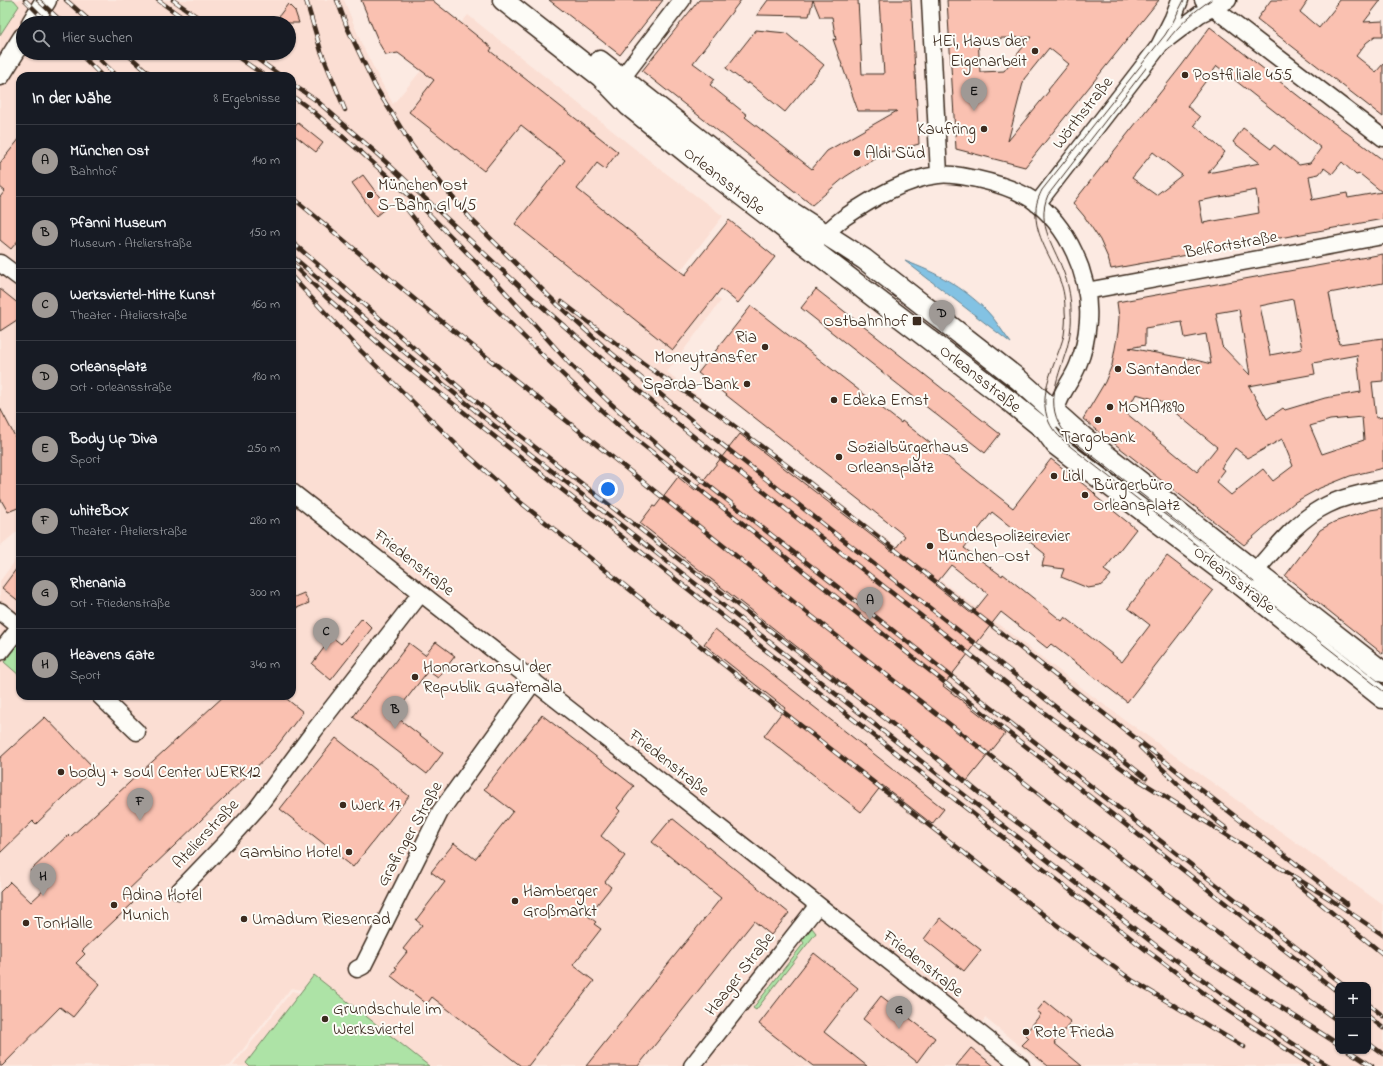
<!DOCTYPE html>
<html lang="de">
<meta charset="utf-8">
<style>
:root{--surface:#171b24;--page:#242831;--text:#f1f3f6;--muted:#9ea1a6;--line:#363941;--accent:#9f9995}
body{margin:0;font-family:"Indie Flower",sans-serif;background:var(--page);color:var(--text)}
.controls{position:absolute;right:12px;bottom:12px;display:grid;overflow:hidden;border-radius:8px;box-shadow:0 1px 3px #0004}
.controls button{width:36px;height:36px;display:grid;place-items:center;padding:0;border:0;border-bottom:1px solid var(--line);background:var(--surface);color:var(--text);font:20px sans-serif}
.you{position:absolute;left:608px;top:489px;width:14px;height:14px;margin:-10px;border:3px solid #fff;border-radius:50%;background:#1a73e8;box-shadow:0 0 0 6px #1a73e833}
.badge{display:grid;place-items:center;width:26px;height:26px;border-radius:50%;background:var(--accent);color:#111;font-size:13px;font-weight:700}
.pin{position:absolute;translate:-50% -33px;filter:drop-shadow(0 1px 2px #0008)}
.pin::after{content:'';position:absolute;top:21px;width:14px;height:12px;background:inherit;clip-path:polygon(0 0,100% 0,50% 100%)}
.list{margin:0;padding:0;list-style:none}
h2{display:flex;justify-content:space-between;align-items:center;height:52px;margin:0;padding:0 16px;font-size:17px}
h2 small{font-size:13px;font-weight:400;color:var(--muted)}
.list li{display:grid;grid-template-columns:26px 1fr auto;gap:12px;align-items:center;box-sizing:border-box;height:72px;padding:0 16px;border-top:1px solid var(--line)}
.list b{display:block;font-size:15px;white-space:nowrap}
.list p{margin:0;font-size:13px;white-space:nowrap;color:var(--muted)}
.list em{font-size:13px;font-style:normal;color:var(--muted)}
.icon{flex:none;width:22px;height:22px;fill:none;stroke:currentColor;stroke-width:2;stroke-linecap:round;stroke-linejoin:round}
.map{position:relative;flex:none;width:1383px;height:1066px;overflow:hidden}
.search{position:absolute;background:var(--surface);box-shadow:0 1px 3px #0004;left:16px;top:16px;width:280px;height:44px;display:flex;align-items:center;gap:10px;box-sizing:border-box;padding:0 14px;border-radius:22px;color:var(--muted);font-size:15px}
.panel{position:absolute;background:var(--surface);box-shadow:0 1px 3px #0004;left:16px;top:72px;width:280px;height:628px;border-radius:12px}
.map>svg:first-child{display:block}
.built{fill:#fbded3;fill-rule:evenodd}
.green{fill:#ade3a6;stroke:#748662}
.water{fill:#83c2e3;stroke:#668594}
.building{fill:#fac1b1;stroke:#3b2a1e;fill-rule:evenodd}
.lines{fill:none;stroke-linecap:round;stroke-linejoin:round}
.minor-casing{stroke:#3b2a1e;stroke-width:19}
.major-casing{stroke:#3b2a1e;stroke-width:23}
.minor{stroke:#fdfcf7;stroke-width:16}
.major{stroke:#fdfcf7;stroke-width:20}
.tram{stroke:#3b2a1e;stroke-width:1}
.rail-casing{stroke:#3b2a1e;stroke-width:4.5}
.rail{stroke:#fdfcf7;stroke-width:3;stroke-dasharray:9;stroke-linecap:butt}
.poi-dot{fill:#3b2a1e;stroke:#fdfcf7;stroke-width:1.5}
.labels{text-anchor:middle;dominant-baseline:central;stroke-width:4;stroke-linejoin:round;paint-order:stroke}
.poi-label{font-size:17px;fill:#3b2a1e;stroke:#fdfcf7;text-anchor:start}
.street-label{font-size:17px;fill:#3b2a1e;stroke:#fdfcf7}
</style>
<div class="map">
<svg width="1383" height="1066" viewBox="0 0 1383 1066">
<rect width="100%" height="100%" fill="#fceae2"/>
<filter id="ink" filterUnits="userSpaceOnUse"><feTurbulence type="fractalNoise" baseFrequency=".025" numOctaves="2"/><feDisplacementMap in="SourceGraphic" scale="8" xChannelSelector="R" yChannelSelector="G"/><feConvolveMatrix kernelMatrix="1 2 1 2 8 2 1 2 1" color-interpolation-filters="sRGB"/></filter>
<g filter="url(#ink)">
<path class="built" d="M14,0H344L362,45L381,82L393,104L468,15L655,165L723,216L681,270L721,301L667,372L1107,707L1383,905V1066H1044L985,1018L972,1037L1008,1066H233L292,991L300,993L302,990L291,988L230,1066H0V581L20,554V696H292V76H20V529L0,546V35L19,6ZM23,23H289V53H23ZM1338,985H1368V1051H1338Z"/>
<path class="green" d="M0,0H14L19,6L0,35Z
M20,641V676L4,662Z
M812,928L816,933L756,1010L753,1008L804,943L801,939Z
M314,975L429,1066H249L246,1063Z"/>
<path class="water" d="M905,261C937,273 962,286 987,311C996,320 1003,333 1011,343Z"/>
<path class="building" d="M361,0H432L492,48L490,51L618,152L605,169L597,163L577,189L685,275L729,220L775,257L738,303L721,289L673,350L515,224L565,160L521,125L484,171L409,112L434,80L398,53L386,55L380,45Z
M549,0H663L620,55Z
M699,0H741L693,63L715,79L710,85L747,115L745,117L812,169L827,151L897,111H858L833,39L836,40L832,17H820L813,0H858L862,74H884L879,0H911L919,144L890,152L867,163L845,177L812,205L642,71Z
M768,0H813L809,16L757,15Z
M947,0H1159L1025,167L956,149ZM1031,37L1004,71L980,72L978,39ZM1049,48L1069,64L1048,90L1049,91L1008,141L1024,79Z
M1271,0H1308L1300,12L1319,28L1335,8L1334,7L1339,0H1381L1364,22L1383,21V36H1375L1366,43L1356,56L1376,72L1383,64V117L1257,19Z
M288,4L295,11L299,23H285L279,16Z
M1210,27L1315,109L1383,160V219L1111,269L1108,258L1100,240L1084,216L1073,203L1182,65ZM1217,66L1321,148L1310,163L1299,165L1274,145L1271,149L1243,128L1233,142L1260,163L1208,173L1225,152L1194,125L1200,117L1187,106ZM1153,152L1182,175L1156,195L1132,178ZM1342,162L1356,175L1360,174L1382,192L1348,198L1347,193L1311,200L1313,198L1309,176L1319,174L1324,168L1332,174ZM1256,190L1259,213L1203,223L1199,201Z
M756,30L786,33L824,65L785,112L748,82L747,84L726,68Z
M298,123L323,143L316,152L292,133V130Z
M20,138V238L11,249L0,240V197L5,191L0,187V163Z
M363,175L387,207L376,216L352,183Z
M1383,254V283L1329,293L1339,344L1383,338V381L1372,382L1376,418L1383,417V468L1350,476L1320,488L1295,502L1269,523L1244,545L1083,419L1105,382L1112,365L1118,332L1119,317L1117,302ZM1293,299L1302,349L1270,355L1260,306ZM1239,309L1250,375L1222,346L1216,313ZM1182,322L1185,338L1206,334L1211,364L1188,358L1189,359L1129,348L1145,345V328ZM1357,355L1361,392L1325,398L1285,410L1283,408L1267,419L1249,386L1315,374L1313,363ZM1136,394L1161,401L1217,447L1197,472L1126,413ZM1362,417L1364,440L1322,454L1310,426L1330,420ZM1282,439L1293,466L1273,481L1263,469L1231,495L1216,482L1225,470L1221,468L1235,448L1248,458Z
M0,289L20,305V318L0,331Z
M816,289L1000,434L985,453L801,308Z
M751,306L901,423L902,421L1013,508L1051,459L1092,491L1096,495L1095,496L1136,529L1104,570L1111,575L1105,582L1100,586L1088,588L1061,577L1064,569L1042,566L1045,554L992,512L964,548L1002,576L1003,574L1062,621L1065,617L1122,662L1150,625L1128,608L1167,556L1213,591L1127,702L1051,644L1047,648L1001,612L943,686L1005,734L967,781L640,523L653,506L655,507L678,477L695,491L740,434L893,552L905,536L698,373ZM951,565L988,594L972,614L935,585Z
M0,408L20,446V507L8,512L0,498Z
M1383,508V654L1285,576L1320,530L1334,522L1370,510Z
M20,564V602L2,588Z
M304,593L309,603L292,610V598Z
M362,618L372,628L331,680L312,664L332,637L341,644Z
M715,629L944,809L932,824L882,785L861,812L764,736L785,708L704,644Z
M436,642L455,656L438,678L428,671L394,715L443,753L427,774L353,717L409,643L425,655Z
M224,696H283L303,712L274,750L124,894L133,903L82,951L85,954L76,963L100,984L73,1017L60,1007L2,1066H0V892L10,882L31,902L46,888L30,871L68,835L70,837Z
M542,715L634,786L617,808L620,811L601,836L625,856L605,882L611,887L588,916L596,922L594,924L601,929L573,965L594,981L528,1066H521L432,997L427,1004L391,976L397,968L395,967L407,952L403,949L422,925L416,920L445,882L431,872L454,843L475,859L513,811L484,789Z
M45,717L94,768L36,824L33,821L0,853V758Z
M336,738L409,796L353,867L280,809Z
M672,818L789,913L771,935L754,921L638,1066H586L721,898L652,842Z
M940,918L981,950L964,971L924,939Z
M814,953L858,988L824,1032L867,1066H813L759,1024Z
M881,996L935,1038L917,1062L863,1019Z
M1045,1001L1071,1022L1054,1043L1082,1066H1048L1022,1045L1029,1038L1025,1034L1041,1014L1037,1011Z
M971,1048L994,1066H956Z"/>
<g class="lines">
<g class="minor-casing">
<path id="minor" d="M930,0L939,174
M1203,0L1383,138
M1162,43L1200,14L1228,0
M622,78L682,0
M1037,204L1159,46L1173,18L1180,0
M817,240C827,233 835,224 845,217C873,198 905,179 938,175C951,173 965,177 977,179C995,183 1015,189 1031,199C1068,225 1091,276 1088,321C1087,335 1084,351 1078,365C1074,376 1066,386 1061,397C1057,405 1055,414 1050,422
M0,263L20,278
M1086,291L1383,236
M292,492L779,874L1021,1066
M1247,580C1272,554 1294,521 1327,505C1345,496 1364,493 1383,489
M0,611L20,627L0,652
M100,696L137,732
M179,891L230,838L258,807L314,731L421,593
M357,969L363,966L440,812L534,681
M692,1066L818,905"/>
</g>
<g class="major-casing">
<path id="major" d="M503,0L601,77L629,106L697,161L1013,404L1045,430L1056,445L1242,586L1383,698
M32,23L46,0
M600,61L791,212L864,259L1018,379L1083,437L1383,672
M0,75L23,38"/>
</g>
<use href="#minor" class="minor"/>
<use href="#major" class="major"/>
<path class="tram" d="M1184,0L1173,22L1165,35L1042,190C1039,196 1036,203 1036,210C1034,236 1052,257 1060,281C1064,290 1065,301 1065,311C1066,319 1065,327 1064,335C1057,362 1036,394 1049,422C1053,432 1063,440 1071,447L1383,691
M1167,41C1179,25 1194,11 1211,0
M1146,68L1048,195C1035,225 1056,248 1065,276C1069,287 1071,300 1071,312C1072,324 1070,336 1067,348C1057,382 1041,410 1071,439L1254,582"/>
<g class="rail-casing">
<path id="rail" d="M25,0L48,23
M38,0L63,23
M66,0L92,23
M158,0L190,23
M173,0L206,23
M306,0L321,51L345,110
M337,0L347,27L375,86L412,146L444,187L471,219L559,306L603,346L696,424L1146,778
M79,53L102,76
M93,53L117,76
M126,53L152,76
M232,53L265,76
M249,53L281,76
M292,84L317,101L374,151L529,295L588,347L679,425L1047,715L1137,779L1330,899L1383,935
M292,96L310,109L362,153L423,208L498,284L570,364L609,402L666,452L1344,985
M292,197L425,308L824,626L1208,926L1338,1021
M406,208C436,248 470,284 506,319C543,356 580,392 619,426L1338,992
M292,242L468,395L802,655L928,751L994,805L1099,884L1190,949L1338,1044
M292,256L396,345L482,416L1154,944C1212,986 1268,1030 1329,1066
M292,263L326,297L385,349L466,414L1146,950L1224,1008L1312,1066
M292,277L361,351L462,450L520,502L768,700L1062,929L1133,981L1244,1047
M562,302L618,345L661,376L713,410L801,476L1347,904
M1140,747L1214,819L1227,829
M1293,881L1383,954
M1368,1004L1383,1016
M1368,1016L1383,1028
M1368,1043L1383,1054
M1349,1051L1372,1066"/>
</g>
<use href="#rail" class="rail"/>
</g>
</g>
<g class="poi-dot">
<circle cx="1035" cy="51" r="4"/>
<circle cx="1185" cy="75" r="4"/>
<circle cx="984" cy="129" r="4"/>
<circle cx="857" cy="153" r="4"/>
<circle cx="370" cy="195" r="4"/>
<rect x="912" y="316" width="10" height="10" rx="2"/>
<circle cx="765" cy="347" r="4"/>
<circle cx="1118" cy="369" r="4"/>
<circle cx="747" cy="384" r="4"/>
<circle cx="834" cy="400" r="4"/>
<circle cx="1110" cy="407" r="4"/>
<circle cx="1098" cy="420" r="4"/>
<circle cx="839" cy="457" r="4"/>
<circle cx="1054" cy="476" r="4"/>
<circle cx="1085" cy="495" r="4"/>
<circle cx="930" cy="546" r="4"/>
<circle cx="415" cy="677" r="4"/>
<circle cx="61" cy="772" r="4"/>
<circle cx="343" cy="805" r="4"/>
<circle cx="349" cy="852" r="4"/>
<circle cx="515" cy="901" r="4"/>
<circle cx="114" cy="905" r="4"/>
<circle cx="244" cy="919" r="4"/>
<circle cx="26" cy="923" r="4"/>
<circle cx="325" cy="1019" r="4"/>
<circle cx="1026" cy="1032" r="4"/>
</g>
<g class="labels">
<g class="poi-label">
<text x="1027" y="41" text-anchor="end">HEi, Haus der<tspan x="1027" dy="20">Eigenarbeit</tspan></text>
<text x="1193" y="75">Postfiliale 455</text>
<text x="976" y="129" text-anchor="end">Kaufring</text>
<text x="865" y="153">Aldi Süd</text>
<text x="378" y="185">München Ost<tspan x="378" dy="20">S-Bahn Gl 4/5</tspan></text>
<text x="908" y="321" text-anchor="end">Ostbahnhof</text>
<text x="757" y="337" text-anchor="end">Ria<tspan x="757" dy="20">Moneytransfer</tspan></text>
<text x="1126" y="369">Santander</text>
<text x="739" y="384" text-anchor="end">Sparda-Bank</text>
<text x="842" y="400">Edeka Ernst</text>
<text x="1118" y="407">MOMA1890</text>
<text x="1098" y="437" text-anchor="middle">Targobank</text>
<text x="847" y="447">Sozialbürgerhaus<tspan x="847" dy="20">Orleansplatz</tspan></text>
<text x="1062" y="476">Lidl</text>
<text x="1093" y="485">Bürgerbüro<tspan x="1093" dy="20">Orleansplatz</tspan></text>
<text x="938" y="536">Bundespolizeirevier<tspan x="938" dy="20">München-Ost</tspan></text>
<text x="423" y="667">Honorarkonsul der<tspan x="423" dy="20">Republik Guatemala</tspan></text>
<text x="69" y="772">body + soul Center WERK12</text>
<text x="351" y="805">Werk 17</text>
<text x="341" y="852" text-anchor="end">Gambino Hotel</text>
<text x="523" y="891">Hamberger<tspan x="523" dy="20">Großmarkt</tspan></text>
<text x="122" y="895">Adina Hotel<tspan x="122" dy="20">Munich</tspan></text>
<text x="252" y="919">Umadum Riesenrad</text>
<text x="34" y="923">TonHalle</text>
<text x="333" y="1009">Grundschule im<tspan x="333" dy="20">Werksviertel</tspan></text>
<text x="1034" y="1032">Rote Frieda</text>
</g>
<g class="street-label">
<text transform="translate(1083 113) rotate(-52)">Wörthstraße</text>
<text transform="translate(724 181) rotate(38)">Orleansstraße</text>
<text transform="translate(1231 245) rotate(-10)">Belfortstraße</text>
<text transform="translate(980 379) rotate(38)">Orleansstraße</text>
<text transform="translate(414 563) rotate(38)">Friedenstraße</text>
<text transform="translate(1234 580) rotate(38)">Orleansstraße</text>
<text transform="translate(669 763) rotate(38)">Friedenstraße</text>
<text transform="translate(206 834) rotate(-47)">Atelierstraße</text>
<text transform="translate(410 834) rotate(-61)">Grafinger Straße</text>
<text transform="translate(923 964) rotate(38)">Friedenstraße</text>
<text transform="translate(740 974) rotate(-52)">Haager Straße</text>
</g>
</g>
</svg>
<div class="controls">
<button>+</button>
<button>−</button>
</div>
<div class="you"></div>
<div class="pin badge" style="left:870px;top:620px">A</div>
<div class="pin badge" style="left:395px;top:729px">B</div>
<div class="pin badge" style="left:326px;top:651px">C</div>
<div class="pin badge" style="left:942px;top:333px">D</div>
<div class="pin badge" style="left:974px;top:111px">E</div>
<div class="pin badge" style="left:140px;top:821px">F</div>
<div class="pin badge" style="left:899px;top:1029px">G</div>
<div class="pin badge" style="left:43px;top:896px">H</div>
<div class="search"><svg class="icon" aria-label="search" viewBox="0 0 24 24"><circle cx="10" cy="10" r="6"/><path d="M15 15l6 6"/></svg>Hier suchen</div>
<section class="panel">
<h2>In der Nähe<small>8 Ergebnisse</small></h2>
<ul class="list">
<li><span class="badge">A</span><div><b>München Ost</b><p>Bahnhof</p></div><em>140 m</em></li>
<li><span class="badge">B</span><div><b>Pfanni Museum</b><p>Museum · Atelierstraße</p></div><em>150 m</em></li>
<li><span class="badge">C</span><div><b>Werksviertel-Mitte Kunst</b><p>Theater · Atelierstraße</p></div><em>160 m</em></li>
<li><span class="badge">D</span><div><b>Orleansplatz</b><p>Ort · Orleansstraße</p></div><em>180 m</em></li>
<li><span class="badge">E</span><div><b>Body Up Diva</b><p>Sport</p></div><em>250 m</em></li>
<li><span class="badge">F</span><div><b>whiteBOX</b><p>Theater · Atelierstraße</p></div><em>280 m</em></li>
<li><span class="badge">G</span><div><b>Rhenania</b><p>Ort · Friedenstraße</p></div><em>300 m</em></li>
<li><span class="badge">H</span><div><b>Heavens Gate</b><p>Sport</p></div><em>340 m</em></li>
</ul>
</section>
</div>
